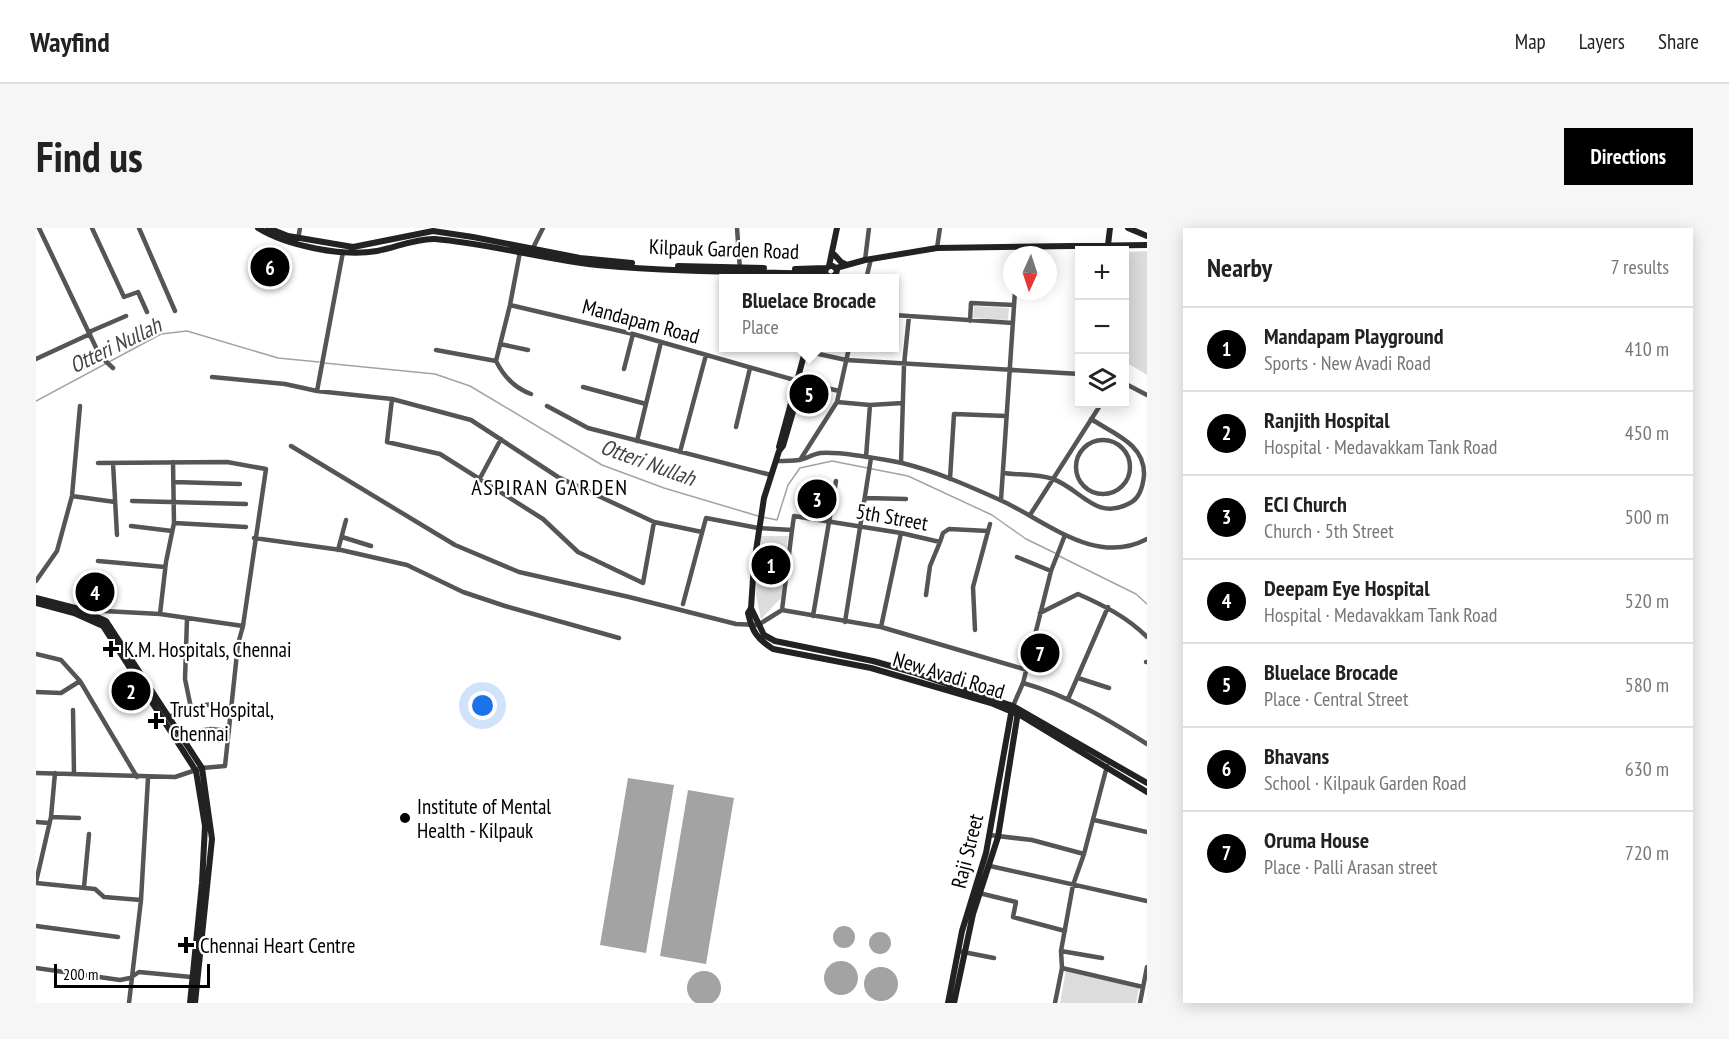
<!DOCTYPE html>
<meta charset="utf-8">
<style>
:root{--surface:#fff;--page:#f6f6f6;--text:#222;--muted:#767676;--line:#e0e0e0;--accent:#000}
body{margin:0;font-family:"PT Sans Narrow",sans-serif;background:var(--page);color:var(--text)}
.controls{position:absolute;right:18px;top:18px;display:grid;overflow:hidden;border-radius:0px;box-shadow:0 3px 15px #0003}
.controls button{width:54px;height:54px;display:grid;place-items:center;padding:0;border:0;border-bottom:2px solid var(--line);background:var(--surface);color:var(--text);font:30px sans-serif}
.compass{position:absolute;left:967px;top:18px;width:54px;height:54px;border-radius:50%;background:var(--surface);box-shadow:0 3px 15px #0003;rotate:183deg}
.scale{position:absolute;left:18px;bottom:15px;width:156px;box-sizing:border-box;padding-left:6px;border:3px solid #000;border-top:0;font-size:16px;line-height:21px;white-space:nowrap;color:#000;-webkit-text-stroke:4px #fff;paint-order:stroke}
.you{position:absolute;left:447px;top:478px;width:21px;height:21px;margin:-15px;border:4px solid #fff;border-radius:50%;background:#1a73e8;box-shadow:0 0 0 9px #1a73e833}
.badge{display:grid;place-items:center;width:39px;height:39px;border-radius:50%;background:var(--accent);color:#fff;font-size:20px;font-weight:700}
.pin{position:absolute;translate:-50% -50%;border:3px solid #fff;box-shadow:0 2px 6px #0006}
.popup{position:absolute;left:683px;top:46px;width:180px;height:78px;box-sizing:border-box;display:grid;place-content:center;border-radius:0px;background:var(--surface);filter:drop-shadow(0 2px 4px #0005);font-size:20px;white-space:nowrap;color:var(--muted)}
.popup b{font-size:22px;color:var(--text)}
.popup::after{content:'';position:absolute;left:50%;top:100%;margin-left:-12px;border:12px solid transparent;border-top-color:var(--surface)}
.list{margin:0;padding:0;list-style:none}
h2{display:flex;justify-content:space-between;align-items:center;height:78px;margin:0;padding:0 24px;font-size:26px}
h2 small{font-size:20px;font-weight:400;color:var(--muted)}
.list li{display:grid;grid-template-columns:39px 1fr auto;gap:18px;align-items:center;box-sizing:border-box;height:84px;padding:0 24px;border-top:2px solid var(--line)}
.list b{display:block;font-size:22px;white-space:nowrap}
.list p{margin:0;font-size:20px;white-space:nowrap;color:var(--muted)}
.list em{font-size:20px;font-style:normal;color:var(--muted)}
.icon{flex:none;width:33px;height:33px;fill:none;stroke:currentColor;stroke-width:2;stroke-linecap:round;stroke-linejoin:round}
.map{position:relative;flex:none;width:1111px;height:775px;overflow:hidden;border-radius:0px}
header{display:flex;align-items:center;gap:36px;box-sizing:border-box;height:84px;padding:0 30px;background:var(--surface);border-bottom:2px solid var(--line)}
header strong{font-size:28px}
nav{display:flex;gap:33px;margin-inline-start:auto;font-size:21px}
.intro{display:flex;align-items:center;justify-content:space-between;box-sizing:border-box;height:144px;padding:0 36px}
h1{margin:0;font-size:42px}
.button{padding:15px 27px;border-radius:0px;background:var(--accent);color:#fff;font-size:21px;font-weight:700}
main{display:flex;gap:36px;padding:0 36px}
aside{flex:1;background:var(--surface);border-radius:0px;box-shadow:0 3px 15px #0003}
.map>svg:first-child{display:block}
.green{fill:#dcdcdc}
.water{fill:#a3a3a3}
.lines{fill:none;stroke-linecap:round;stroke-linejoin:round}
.stream{stroke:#a3a3a3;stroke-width:1.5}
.street{stroke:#555;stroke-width:4.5}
.secondary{stroke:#222;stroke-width:6}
.poi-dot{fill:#000;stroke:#fff;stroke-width:2}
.labels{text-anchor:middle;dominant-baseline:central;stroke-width:4.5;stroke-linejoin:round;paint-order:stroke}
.street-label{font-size:21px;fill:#000;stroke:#fff}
.poi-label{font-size:21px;fill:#000;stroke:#fff;text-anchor:start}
.water-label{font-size:22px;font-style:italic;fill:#444;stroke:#fff}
.neighbourhood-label{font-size:22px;letter-spacing:1.5px;fill:#000;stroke:#fff}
</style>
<header>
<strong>Wayfind</strong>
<nav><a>Map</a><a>Layers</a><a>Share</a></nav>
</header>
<div class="intro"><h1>Find us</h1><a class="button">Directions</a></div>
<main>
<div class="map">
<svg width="1111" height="775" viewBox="0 0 1111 775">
<rect width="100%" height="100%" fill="#fff"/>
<path class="green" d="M1111,23V147L1088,133L1090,24Z
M938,78L973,80L972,92L937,90Z
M725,308H752L745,370L725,391L720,367Z
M1030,742L1103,760L1100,775H1024Z"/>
<path class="water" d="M592,550L638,557L610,725L564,717Z
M652,562L698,570L670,736L624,728Z
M797 709a11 11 0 1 1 22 0a11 11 0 1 1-22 0Z
M833 715a11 11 0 1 1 22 0a11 11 0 1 1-22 0Z
M788 750a17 17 0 1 1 34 0a17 17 0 1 1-34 0Z
M828 756a17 17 0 1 1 34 0a17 17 0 1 1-34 0Z
M651 760a17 17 0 1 1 34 0a17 17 0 1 1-34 0Z"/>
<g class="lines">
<path class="stream" d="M288,135L399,146L434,158L566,237L628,260L722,288
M0,173L125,106L151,103L242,130L283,134
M726,289L741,292L752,257L764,240L796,233L872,248L956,287L990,311L1019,325
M1023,328L1100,366L1111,376"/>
<path class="street" d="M3,0L64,128L77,140
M56,0L88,69L102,64L111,84
M103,0L139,83
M701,0L704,42
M262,11L264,0
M497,20L507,0
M901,20L904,0
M829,32L833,0
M830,51L835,31
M474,77L597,106L762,153L803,163
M858,87L977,95
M934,93L935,75L978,77
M53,104L90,88
M464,116L492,122
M400,122L460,133L474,77L484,24
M769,123L810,132L1044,146
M0,131L54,106
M460,133C468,149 478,160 495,166
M588,141L597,106
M1042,146L1044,112
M176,149L249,156L281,163L356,171L435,192L522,249L618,294L666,304
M1088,155L1111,167
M547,159L610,176
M281,163L307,24
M356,171L351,214L404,226L507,291L542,324L607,355L618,294
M801,174L834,177L867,175
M511,178L552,200L735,247
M700,199L714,140
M1040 239a27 27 0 1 1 54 0a27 27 0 1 1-54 0Z
M601,213L625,114
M255,218L419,317L483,344L593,369L700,396L722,397L746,382L845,399L991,442
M644,224L670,127
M830,229L834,177
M764,232L801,174L813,120
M740,233C747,233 755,233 763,232C770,231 777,226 784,225C805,223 845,231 866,235C899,243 933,258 964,272C1009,292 1059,339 1111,311
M77,235L81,307
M865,235L868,137L873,88
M967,245C982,247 1002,246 1017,251C1045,261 1060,294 1094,275C1104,270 1107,258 1108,247C1109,216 1078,206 1055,191
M914,251L918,186L970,188
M443,252L465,211
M138,254L204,256
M36,268L79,274
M830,270L870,271
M965,272L979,63
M96,273L210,276
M994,287L1065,176
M138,295L210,299
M95,298L136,303
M306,309L335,318
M218,310L305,322L371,337L427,364L469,378L583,410
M302,322L310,292
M981,329L1015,343
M62,333L129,339
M0,353L21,323L36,268L44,178
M890,367L894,338L904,314
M647,376L670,290L722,300L756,302L758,288L865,305L904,314L907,305L913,301L952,303
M49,382L124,386L207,398
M746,382L756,302
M1004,385L1042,366C1067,377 1091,389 1111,409
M124,386L130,334L138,295L137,234
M777,388L800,253
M151,391L149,451L155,480
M809,394L835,230
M845,399L865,305
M939,402L937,359L954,296
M0,426L25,432L44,453L101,549
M1110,434H1111
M1042,450L1073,460
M987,455C1031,467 1073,492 1111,516
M0,464L25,465L44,453
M1032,471L1072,379
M977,478L987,455L1015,343L1029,307
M37,482L38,546
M132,489L155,480L175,476
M143,506L175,501L193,503
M0,545L139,549L166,540L189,538L202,416L207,398L230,241L191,234L62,235
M15,589L43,590
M1058,592L1111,604
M0,594L13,595
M953,607L996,612L1048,626
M954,638L1111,673
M0,654L15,589L19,545
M0,655L59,661L68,669L105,672
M48,659L53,606
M943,665L980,674L977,689L1029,703
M0,698L82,709
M922,723L958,730
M1025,723L1066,730
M0,740L84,752L94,750L103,744L155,749
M1026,740L1107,759
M93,775L105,672L112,550
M1019,775L1026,740L1025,723L1037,657L1048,626L1071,538
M1104,775L1111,739"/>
<path class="secondary" d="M222,0C251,18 307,29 341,23C359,20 380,10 399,11C454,16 507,31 561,37C637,44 713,44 789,46
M232,0L252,8L317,19L397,3L437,9L544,30L596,35
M1092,0L1111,8
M1072,17L1074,0
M796,24L805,34L811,37
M642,38L728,40
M793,38H797L801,42L800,46L796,49L790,47L789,42L793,38L801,0
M800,40L829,32L901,20L1111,17
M759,41L790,40
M762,153L764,160L747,218L743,223L728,270L718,336L715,380L712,385C716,403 721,411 737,421L835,440L955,475L984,487L1111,564
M743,219L770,120
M0,370L43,381L70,393L166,540L176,611L159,775
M0,375L38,385L67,398L160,543L169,598L166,655L154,775
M715,380L728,407L739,413L837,433L876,444L977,478L1111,555
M912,775L926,703L950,625L976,480
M918,775L937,686L962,609L982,484"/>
</g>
<g class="poi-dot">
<path d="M72 412h6v6h6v6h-6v6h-6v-6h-6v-6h6z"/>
<path d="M117 484h6v6h6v6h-6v6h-6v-6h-6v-6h6z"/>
<circle cx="369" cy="590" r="6"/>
<path d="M147 708h6v6h6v6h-6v6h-6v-6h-6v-6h6z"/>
</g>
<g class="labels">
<g class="street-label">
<text transform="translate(688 21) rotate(2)">Kilpauk Garden Road</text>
<text transform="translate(605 93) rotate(15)">Mandapam Road</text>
<text transform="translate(856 289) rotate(10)">5th Street</text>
<text transform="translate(913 447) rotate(17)">New Avadi Road</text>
<text transform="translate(931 623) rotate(-76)">Raji Street</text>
</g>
<g class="poi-label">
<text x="88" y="421">K.M. Hospitals, Chennai</text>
<text x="134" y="481">Trust Hospital,<tspan x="134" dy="24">Chennai</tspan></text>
<text x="381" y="578">Institute of Mental<tspan x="381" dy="24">Health - Kilpauk</tspan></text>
<text x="164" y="717">Chennai Heart Centre</text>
</g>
<g class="water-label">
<text transform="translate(79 117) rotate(-26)">Otteri Nullah</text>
<text transform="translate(612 234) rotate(20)">Otteri Nullah</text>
</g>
<g class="neighbourhood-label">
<text x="514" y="259">ASPIRAN GARDEN</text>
</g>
</g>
</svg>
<div class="controls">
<button>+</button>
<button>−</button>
<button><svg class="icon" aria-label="layers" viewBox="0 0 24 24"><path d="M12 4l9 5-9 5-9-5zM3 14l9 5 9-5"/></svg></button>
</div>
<svg class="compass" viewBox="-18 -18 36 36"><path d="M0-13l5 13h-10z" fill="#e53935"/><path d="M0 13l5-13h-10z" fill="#767676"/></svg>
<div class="scale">200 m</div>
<div class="you"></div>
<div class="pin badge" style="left:735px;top:337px">1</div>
<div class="pin badge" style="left:95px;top:463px">2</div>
<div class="pin badge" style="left:781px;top:271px">3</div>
<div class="pin badge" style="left:59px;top:364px">4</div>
<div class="pin badge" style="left:773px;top:166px">5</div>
<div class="popup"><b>Bluelace Brocade</b>Place</div>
<div class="pin badge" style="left:234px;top:39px">6</div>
<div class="pin badge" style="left:1004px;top:425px">7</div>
</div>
<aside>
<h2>Nearby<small>7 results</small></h2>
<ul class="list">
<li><span class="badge">1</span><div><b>Mandapam Playground</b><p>Sports · New Avadi Road</p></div><em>410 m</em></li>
<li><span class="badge">2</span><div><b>Ranjith Hospital</b><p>Hospital · Medavakkam Tank Road</p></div><em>450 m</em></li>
<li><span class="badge">3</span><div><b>ECI Church</b><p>Church · 5th Street</p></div><em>500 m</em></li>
<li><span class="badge">4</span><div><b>Deepam Eye Hospital</b><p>Hospital · Medavakkam Tank Road</p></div><em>520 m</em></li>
<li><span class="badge">5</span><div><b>Bluelace Brocade</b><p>Place · Central Street</p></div><em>580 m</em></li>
<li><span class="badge">6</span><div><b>Bhavans</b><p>School · Kilpauk Garden Road</p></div><em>630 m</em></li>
<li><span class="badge">7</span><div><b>Oruma House</b><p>Place · Palli Arasan street</p></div><em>720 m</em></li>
</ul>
</aside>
</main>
